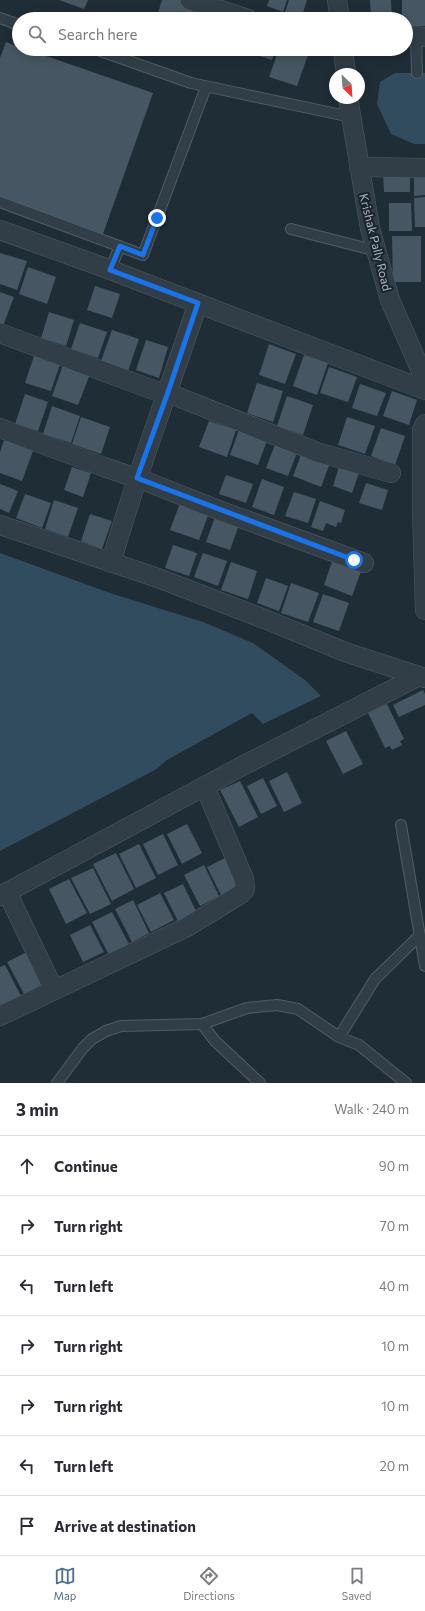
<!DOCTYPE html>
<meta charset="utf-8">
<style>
:root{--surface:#fff;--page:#f7f7f7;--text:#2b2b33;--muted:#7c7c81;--line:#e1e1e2;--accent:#4f6e8d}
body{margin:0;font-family:Commissioner,sans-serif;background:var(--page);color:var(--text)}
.compass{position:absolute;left:329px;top:68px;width:36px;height:36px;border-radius:50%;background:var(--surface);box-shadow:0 2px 10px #0003;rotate:155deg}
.stop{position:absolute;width:12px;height:12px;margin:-9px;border:3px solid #1a73e8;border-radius:50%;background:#fff}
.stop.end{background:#1a73e8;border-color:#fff;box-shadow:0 1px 4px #0008}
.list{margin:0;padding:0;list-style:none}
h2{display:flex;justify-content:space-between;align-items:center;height:52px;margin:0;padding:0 16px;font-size:17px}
h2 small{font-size:13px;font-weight:400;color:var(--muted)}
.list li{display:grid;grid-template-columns:26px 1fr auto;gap:12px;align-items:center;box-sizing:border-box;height:60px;padding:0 16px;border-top:1px solid var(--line)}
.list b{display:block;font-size:15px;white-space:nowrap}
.list em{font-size:13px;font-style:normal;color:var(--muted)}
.icon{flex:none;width:22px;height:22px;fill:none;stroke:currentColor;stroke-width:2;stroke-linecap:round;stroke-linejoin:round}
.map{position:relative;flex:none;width:425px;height:1083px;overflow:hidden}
.search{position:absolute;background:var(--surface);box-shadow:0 2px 10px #0003;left:12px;right:12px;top:12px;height:44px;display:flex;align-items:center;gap:10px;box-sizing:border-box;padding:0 14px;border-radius:22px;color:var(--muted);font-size:15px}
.sheet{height:472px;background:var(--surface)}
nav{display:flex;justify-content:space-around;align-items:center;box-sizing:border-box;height:56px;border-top:1px solid var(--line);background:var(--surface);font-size:11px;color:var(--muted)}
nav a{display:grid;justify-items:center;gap:2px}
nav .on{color:var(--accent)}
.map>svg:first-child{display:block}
.water{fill:#314b5f}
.building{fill:#465763}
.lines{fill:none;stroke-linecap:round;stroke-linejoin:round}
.service-casing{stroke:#505c66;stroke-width:12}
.minor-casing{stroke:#505c66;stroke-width:20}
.service{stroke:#323e47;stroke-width:10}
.minor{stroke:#323e47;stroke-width:19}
.route{stroke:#1a73e8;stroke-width:5}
.labels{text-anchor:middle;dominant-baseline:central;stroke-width:4;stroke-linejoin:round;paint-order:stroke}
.street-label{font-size:12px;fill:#acb9c5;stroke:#18232c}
</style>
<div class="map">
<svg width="425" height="1083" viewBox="0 0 425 1083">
<rect width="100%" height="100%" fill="#1f2d37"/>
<path class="water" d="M395,73H425V144H414L391,134L377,104L380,82Z
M0,553L110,593L203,622L253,643L305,680L321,696L263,724L252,713L167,760L155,770L0,851Z"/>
<path class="building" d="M59,0H88L84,9Z
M162,0H184L195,4L190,19H156Z
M269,0H287L283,12L267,6Z
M289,0H307L301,19H296L284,15Z
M370,0H391L392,19H371Z
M402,0H425V26L406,27V19H402Z
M6,42L19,47V49H26L153,93L103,234L0,198V58Z
M251,49H275L272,60L250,53Z
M279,49H310L297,86L269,77Z
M410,171V192H384L383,172Z
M414,171H425V195L414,196Z
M425,197V227H415L414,198Z
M389,203H411L412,231H389Z
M392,236H421V282H393Z
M0,253L27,261L17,290L0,284Z
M28,267L56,277L47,304L19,294Z
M95,286L120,294L112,318L87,310Z
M0,292L14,297L3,326L0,325Z
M49,312L74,320L66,346L41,338Z
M80,323L107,332L98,358L71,349Z
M112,330L139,339L128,371L101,361Z
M146,340L168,347L159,378L136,370Z
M269,344L296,354L285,384L259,375Z
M304,355L328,363L317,395L293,386Z
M34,356L60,364L51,391L25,383Z
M63,365L90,374L78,405L52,396Z
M329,367L357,377L348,402L320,393Z
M257,383L283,391L273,422L247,413Z
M360,384L386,393L377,416L352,408Z
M392,391L417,400L409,425L383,416Z
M25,394L48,402L38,431L15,424Z
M287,396L313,405L303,435L277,426Z
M52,406L80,416L71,443L43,434Z
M81,417L110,427L101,454L72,444Z
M347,417L375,426L365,454L338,445Z
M209,421L236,430L227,457L199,447Z
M240,427L268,438L258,465L230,455Z
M381,428L405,436L395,465L371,456Z
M4,440L33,451L22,481L0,473V452Z
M276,442L298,450L288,476L266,468Z
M302,452L330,463L321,487L293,476Z
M340,463L360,470L352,493L333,486Z
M72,467L91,473L83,497L64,490Z
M226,475L253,484L246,503L219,494Z
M262,479L284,487L274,515L252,507Z
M366,483L388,490L382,510L359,503Z
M0,484L18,491L9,513L0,509Z
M294,492L316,499L308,523L285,516Z
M25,494L51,503L42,528L16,518Z
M54,500L78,508L68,537L45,529Z
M320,501L345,510L341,523L338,522L336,527L326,523L323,531L311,527Z
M180,503L209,513L199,540L170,530Z
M90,514L112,521L102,549L81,541Z
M215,517L239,525L230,550L206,542Z
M173,545L197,553L189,576L165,568Z
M203,553L227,561L218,586L194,577Z
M334,556L363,566L352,596L324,585Z
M231,562L257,571L248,599L221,590Z
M266,578L288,586L279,611L257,603Z
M291,583L319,593L308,622L281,613Z
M323,594L349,603L339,631L313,622Z
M423,690L425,694V705L399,717L393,705Z
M387,704L404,739L400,741L402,745L392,750L390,746L385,748L368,713Z
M346,731L363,764L343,774L326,741Z
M287,772L302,803L284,812L269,781Z
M263,778L277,806L261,814L247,786Z
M240,781L258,817L239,827L220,790Z
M187,824L202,853L182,864L167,834Z
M163,834L178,865L158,875L143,844Z
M139,844L156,878L136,888L119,854Z
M116,853L134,889L112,901L93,864Z
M227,857L243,889L223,899L207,867Z
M204,865L219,896L200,906L184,875Z
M93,868L111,904L90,914L71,878Z
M69,879L87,913L66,924L49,889Z
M183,884L197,913L179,923L164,893Z
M160,893L174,920L151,932L137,905Z
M133,900L149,933L132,942L115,909Z
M112,912L129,944L109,955L92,922Z
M90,925L104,952L83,962L70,935Z
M29,951L45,983L24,994L7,962Z
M5,965L22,998L2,1008L0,1005V967Z"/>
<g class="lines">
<g class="service-casing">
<path id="service" d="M0,18L19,25
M416,37L417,73
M95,49L191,83L351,117
M0,202L143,255L206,87
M291,229L377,251
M110,270L120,246
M401,825L425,966
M339,1037L375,979L420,935
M57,1083L83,1048L92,1039L106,1031L121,1026L202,1024
M260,1083L215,1041L202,1024L247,1008L277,1005L298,1009L339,1037L359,1045L406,1083"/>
</g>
<g class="minor-casing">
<path id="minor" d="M190,0L248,19
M337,0L340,19
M406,36L425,37
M343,49L346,74
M348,98L370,228L390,300L425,380
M359,167L425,168
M0,230L100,266L425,390
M0,333L167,395H173L317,452L391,473
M425,424L422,430V507L425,610
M0,428L104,467L145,481L221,511L364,563
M0,525L158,578L267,620L345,652L425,678
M111,563C136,475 169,390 198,303
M7,892L54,990
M0,896L246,764L419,676
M0,1016L187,927L241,894L245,889L244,879L205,787"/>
</g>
<use href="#service" class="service"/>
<use href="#minor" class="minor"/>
</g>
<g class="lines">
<path class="route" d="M157,218L143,255L120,246L110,270L198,303L167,395L137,478L354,560"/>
</g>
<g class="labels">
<g class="street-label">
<text transform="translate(376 242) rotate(76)">Krishak Pally Road</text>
</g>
</g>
</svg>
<svg class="compass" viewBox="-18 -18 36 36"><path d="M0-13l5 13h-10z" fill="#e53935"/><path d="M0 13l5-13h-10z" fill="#7c7c81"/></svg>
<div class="stop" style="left:354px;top:560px"></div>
<div class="stop end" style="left:157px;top:218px"></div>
<div class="search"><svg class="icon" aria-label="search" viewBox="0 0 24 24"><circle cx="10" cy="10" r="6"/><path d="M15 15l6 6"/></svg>Search here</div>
</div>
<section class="sheet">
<h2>3 min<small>Walk · 240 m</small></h2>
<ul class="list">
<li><svg class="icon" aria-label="ahead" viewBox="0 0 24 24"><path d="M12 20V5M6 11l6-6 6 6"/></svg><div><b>Continue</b></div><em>90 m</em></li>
<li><svg class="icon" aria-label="right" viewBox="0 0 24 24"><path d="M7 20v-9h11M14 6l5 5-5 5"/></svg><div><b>Turn right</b></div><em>70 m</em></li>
<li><svg class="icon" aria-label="left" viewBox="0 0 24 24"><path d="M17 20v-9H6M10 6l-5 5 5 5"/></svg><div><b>Turn left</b></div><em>40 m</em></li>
<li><svg class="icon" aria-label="right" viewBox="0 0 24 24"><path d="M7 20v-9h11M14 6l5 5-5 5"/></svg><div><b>Turn right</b></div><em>10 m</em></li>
<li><svg class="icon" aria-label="right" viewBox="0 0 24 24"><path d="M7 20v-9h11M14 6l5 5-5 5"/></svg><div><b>Turn right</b></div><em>10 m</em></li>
<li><svg class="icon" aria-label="left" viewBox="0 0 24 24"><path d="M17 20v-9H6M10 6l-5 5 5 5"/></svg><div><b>Turn left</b></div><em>20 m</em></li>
<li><svg class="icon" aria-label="arrive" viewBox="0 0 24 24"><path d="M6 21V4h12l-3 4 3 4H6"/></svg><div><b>Arrive at destination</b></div></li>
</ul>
</section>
<nav>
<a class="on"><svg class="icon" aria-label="map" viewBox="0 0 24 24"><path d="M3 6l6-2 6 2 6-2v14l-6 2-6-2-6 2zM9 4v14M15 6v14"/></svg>Map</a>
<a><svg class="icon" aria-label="directions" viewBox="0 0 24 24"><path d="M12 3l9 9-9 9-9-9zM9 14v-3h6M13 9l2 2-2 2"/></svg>Directions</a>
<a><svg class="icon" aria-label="saved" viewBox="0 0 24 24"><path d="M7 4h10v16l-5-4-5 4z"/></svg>Saved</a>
</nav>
